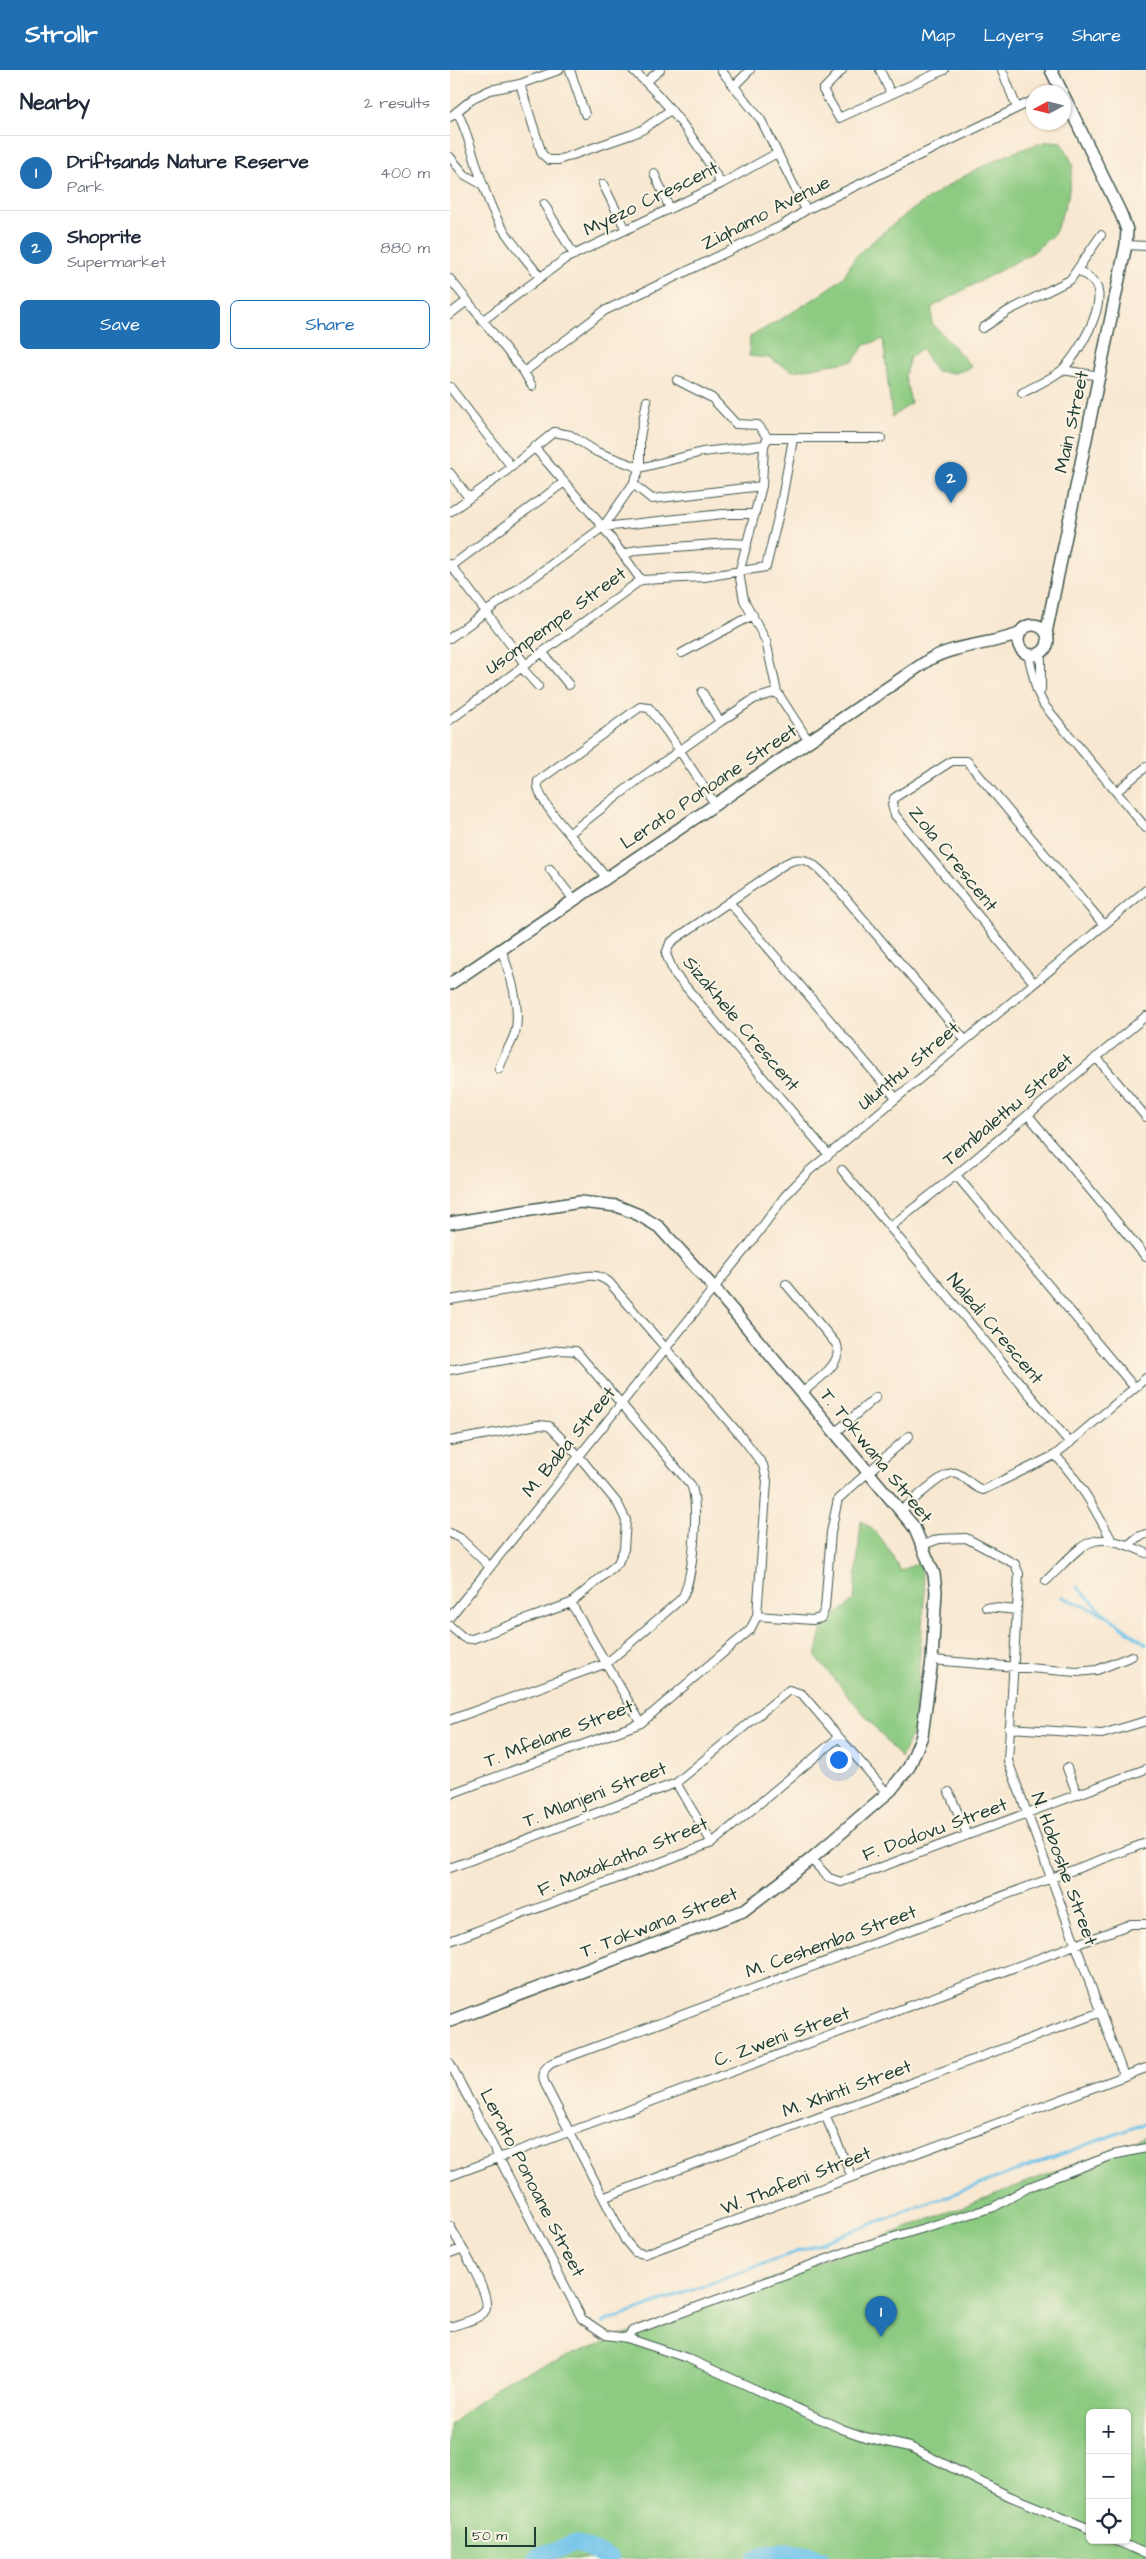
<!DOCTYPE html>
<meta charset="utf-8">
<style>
:root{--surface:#fff;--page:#f2f2f3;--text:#1f2937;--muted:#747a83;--line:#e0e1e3;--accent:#1f6fb2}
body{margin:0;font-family:"Architects Daughter",sans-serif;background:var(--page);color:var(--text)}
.controls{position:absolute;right:15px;bottom:15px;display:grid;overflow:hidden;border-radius:8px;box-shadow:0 1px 4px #0004}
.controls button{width:45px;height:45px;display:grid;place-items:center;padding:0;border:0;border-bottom:1px solid var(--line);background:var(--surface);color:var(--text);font:25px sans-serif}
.compass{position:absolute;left:576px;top:15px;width:45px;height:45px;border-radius:50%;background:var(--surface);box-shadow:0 1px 4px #0004;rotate:263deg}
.scale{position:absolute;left:15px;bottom:12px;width:71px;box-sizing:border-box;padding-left:5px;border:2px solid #1f3d34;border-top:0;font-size:14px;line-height:18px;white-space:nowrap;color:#1f3d34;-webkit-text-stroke:4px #fcf5e5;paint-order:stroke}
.you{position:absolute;left:388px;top:1689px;width:18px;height:18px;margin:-12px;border:4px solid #fff;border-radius:50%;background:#1a73e8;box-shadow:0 0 0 8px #1a73e833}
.badge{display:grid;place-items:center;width:32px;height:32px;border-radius:50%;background:var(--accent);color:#fff;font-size:16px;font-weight:700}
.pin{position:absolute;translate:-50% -41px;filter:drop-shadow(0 1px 2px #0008)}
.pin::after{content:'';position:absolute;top:26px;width:18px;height:15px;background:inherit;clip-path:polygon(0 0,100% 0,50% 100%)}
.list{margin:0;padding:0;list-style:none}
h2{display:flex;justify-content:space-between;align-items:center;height:65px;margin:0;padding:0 20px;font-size:21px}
h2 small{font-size:16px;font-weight:400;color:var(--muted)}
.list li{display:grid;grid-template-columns:32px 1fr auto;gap:15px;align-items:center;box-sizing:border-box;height:75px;padding:0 20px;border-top:1px solid var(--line)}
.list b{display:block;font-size:19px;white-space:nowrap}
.list p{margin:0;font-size:16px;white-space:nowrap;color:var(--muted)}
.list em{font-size:16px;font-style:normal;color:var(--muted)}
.actions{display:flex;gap:10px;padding:15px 20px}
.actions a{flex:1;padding:11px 0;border:1px solid var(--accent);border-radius:8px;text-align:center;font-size:18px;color:var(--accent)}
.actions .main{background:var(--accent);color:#fff}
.icon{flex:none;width:28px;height:28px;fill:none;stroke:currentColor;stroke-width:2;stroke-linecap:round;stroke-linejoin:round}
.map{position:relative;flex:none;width:696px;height:2489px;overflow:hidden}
header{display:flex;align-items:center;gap:30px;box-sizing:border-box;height:70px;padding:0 25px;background:var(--accent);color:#fff}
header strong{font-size:24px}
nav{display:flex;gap:28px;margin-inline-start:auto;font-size:18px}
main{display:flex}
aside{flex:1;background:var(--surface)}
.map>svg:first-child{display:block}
.green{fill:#8dcb82;stroke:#56845b;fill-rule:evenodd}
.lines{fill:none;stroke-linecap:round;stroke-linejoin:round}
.stream{stroke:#6dc2ea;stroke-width:3}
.river{stroke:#6dc2ea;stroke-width:18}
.street-casing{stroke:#40574c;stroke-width:10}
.secondary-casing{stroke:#40574c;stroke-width:14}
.street{stroke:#fff;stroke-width:8}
.secondary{stroke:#fff;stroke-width:11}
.labels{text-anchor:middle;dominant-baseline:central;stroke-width:4;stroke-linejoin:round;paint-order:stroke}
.street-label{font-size:19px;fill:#1f3d34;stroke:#fcf5e5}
</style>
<header>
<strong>Strollr</strong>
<nav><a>Map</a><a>Layers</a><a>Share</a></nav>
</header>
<main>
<aside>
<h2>Nearby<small>2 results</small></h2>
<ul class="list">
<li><span class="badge">1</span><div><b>Driftsands Nature Reserve</b><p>Park</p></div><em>400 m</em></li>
<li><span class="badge">2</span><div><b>Shoprite</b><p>Supermarket</p></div><em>880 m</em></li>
</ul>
<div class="actions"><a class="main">Save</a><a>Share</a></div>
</aside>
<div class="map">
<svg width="696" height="2489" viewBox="0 0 696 2489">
<rect width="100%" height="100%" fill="#fcf5e5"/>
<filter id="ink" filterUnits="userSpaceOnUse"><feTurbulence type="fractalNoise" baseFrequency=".02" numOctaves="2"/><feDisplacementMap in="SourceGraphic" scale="10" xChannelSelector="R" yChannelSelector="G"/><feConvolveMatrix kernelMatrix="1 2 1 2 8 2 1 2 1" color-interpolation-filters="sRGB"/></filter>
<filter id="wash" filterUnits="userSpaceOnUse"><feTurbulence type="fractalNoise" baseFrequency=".0096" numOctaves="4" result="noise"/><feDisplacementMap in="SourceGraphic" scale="20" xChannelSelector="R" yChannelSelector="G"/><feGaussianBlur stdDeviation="1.12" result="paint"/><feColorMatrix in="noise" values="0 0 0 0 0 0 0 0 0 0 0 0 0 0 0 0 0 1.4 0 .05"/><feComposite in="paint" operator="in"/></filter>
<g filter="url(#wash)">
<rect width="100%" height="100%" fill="#f8e8d1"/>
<path class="green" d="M600,71L612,72L623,95L618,127L605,163L582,183L482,237V253L522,297L505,303L485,301L472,278L460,287L455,306L461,333L442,347L433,269L415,275L403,291L343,301L319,288L299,286L300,267C330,249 363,232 390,210C398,203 400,192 407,185C459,138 531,87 600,71Z
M411,1451C431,1463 440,1480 450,1501L470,1492L475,1521L464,1659L451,1688L366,1587L373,1556L404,1530Z
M696,2067V2489H0V2355L55,2310ZM640,2343H677V2470H640Z"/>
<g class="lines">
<path class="stream" d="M627,1517L655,1544L696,1574
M612,1527L654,1544
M153,2253L696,2053"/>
<path class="river" d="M86,2489L97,2483L127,2473L160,2489
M306,2489C328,2478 348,2482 371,2489"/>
</g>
</g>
<g filter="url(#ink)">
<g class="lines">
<g class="street-casing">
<path id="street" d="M120,0L135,44
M183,0C218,32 248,72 271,114
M271,0L311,50L356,140
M392,0L373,20L389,48L494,0
M430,0L441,24
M552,0L567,38
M196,12L210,0
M70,14L92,84L99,90H108L183,64L192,60L219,41
M284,16L300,0
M7,41C24,76 29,115 47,149C58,170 76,188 90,207
M0,47L25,27L40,20L70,14L109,0
M0,87L15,105L33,115
M204,103L220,139
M153,114L176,160
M94,134L124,185
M676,175L696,176
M0,209L74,302L82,316
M0,244L17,231
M32,251L115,189L271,114L327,83
M533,258L558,241L620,210L651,165
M612,300L650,306
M74,302L154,241L333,155L356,140L584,30
M227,310L262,328L286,354L308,355L318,368
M0,317L61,396
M572,323C585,316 601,309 612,300C628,285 657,236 646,215C642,208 634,204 628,200
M197,331L190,367V398L252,382L314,375
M84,377L153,457L191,510
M0,403L19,428
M183,414L202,429L312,416
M0,442L54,403L104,362L120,365L147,382L190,398L183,414L153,457L0,568
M153,457L273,444H305
M173,485L186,480L278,473L297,474
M0,494L75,594
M0,497L113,413
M191,510L254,507L316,497L330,439L343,369
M92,582L119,615
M232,583L303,545
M578,584L587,621L594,635L696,758
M71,597L88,616
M591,620V582
M252,622L270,652L304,629L327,622
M0,650L191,510
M358,670L327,622L316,571L294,530L289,503L312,416L314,375L318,368H431
M666,722L696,697
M120,763L188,710L270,652
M100,799L124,830
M156,808C143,787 83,732 88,711L190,637L199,638L218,663L265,734
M279,832L446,1028
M584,913L445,745L442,735L444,728L502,691H517L654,855
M646,987L696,1047
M49,999C53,985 63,973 66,959C70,933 60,903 51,879
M578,1045L696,1187
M378,1084L224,903L216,884L220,873L225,869L335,794C356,781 367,798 382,812L515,970
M392,1100L620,1373
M506,1105L684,1317
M440,1157L506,1105L696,946
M336,1214L387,1275C393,1295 366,1310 352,1323
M0,1230L136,1206C146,1205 150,1206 159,1212L295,1371L313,1395L317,1411L307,1546L300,1560L191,1653L0,1724
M0,1300L110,1280L126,1281L241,1415C250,1431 243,1516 231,1529L157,1593L0,1650
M386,1362L426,1327
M0,1371L88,1355L99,1356L128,1385L168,1434L176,1450L174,1479L168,1493L121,1533L22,1569L14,1568L0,1556
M451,1441C460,1433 496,1399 506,1403C516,1406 520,1416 533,1420L605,1385
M0,1463L10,1468L39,1496
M661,1469C645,1439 629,1410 605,1385L696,1308
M473,1475L489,1469L516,1468L565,1494L569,1504L558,1691L674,2006
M678,1475L688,1467L696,1464
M596,1511C636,1472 639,1457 696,1483
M121,1533L191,1653
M536,1537L567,1540
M307,1546L362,1550L371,1548L375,1538L381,1462L388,1429L459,1366
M0,1547L301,1172L335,1126L359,1101L696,820
M482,1590L627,1602L647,1600L682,1586
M559,1658L652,1664L696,1651
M617,1698L627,1724
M226,1713L262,1773
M499,1722L517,1764
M696,1773L102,1993C94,1998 91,2004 95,2014L175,2170L185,2182L195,2184L696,1998
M361,1789L379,1808L391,1812L696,1699
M0,1798L226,1713L339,1620L352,1624L437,1723
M0,1871L262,1773L389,1667
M0,1993L132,2249L156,2265L177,2268L182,2261L404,2179L544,2137L579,2117L663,2085L696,2078
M375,2045L402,2107
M0,2106L625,1875L681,1854H696
M155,2127L651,1942
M0,2156C7,2170 44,2228 35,2241C29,2250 10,2253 0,2257
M0,2183L11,2179
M177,2268L237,2288L392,2359L415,2367L460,2377L559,2426L640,2459
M665,2470L696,2484"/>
</g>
<g class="secondary-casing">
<path id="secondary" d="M601,0L612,22
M568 570a15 15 0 1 1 30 0a15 15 0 1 1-30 0Z
M596,563L676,175L677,160L671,144L614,26
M0,914L480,589C508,574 540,575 569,564
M0,1153L130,1132L167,1136L189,1145L209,1157L264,1218L464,1457L484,1504L486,1521L482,1590L472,1666L459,1697L441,1720L361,1789L293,1841L0,1951"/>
</g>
<use href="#street" class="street"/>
<use href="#secondary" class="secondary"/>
</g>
</g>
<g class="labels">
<g class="street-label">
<text transform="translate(201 129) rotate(-26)">Myezo Crescent</text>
<text transform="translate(316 143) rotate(-27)">Ziqhamo Avenue</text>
<text transform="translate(622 352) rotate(-78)">Main Street</text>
<text transform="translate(106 551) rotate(-36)">Usompempe Street</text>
<text transform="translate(259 717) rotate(-34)">Lerato Ponoane Street</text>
<text transform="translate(503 789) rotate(51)">Zola Crescent</text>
<text transform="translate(291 954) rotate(50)">Sizakhele Crescent</text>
<text transform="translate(459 996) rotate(-40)">Ulunthu Street</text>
<text transform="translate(558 1040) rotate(-40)">Tembalethu Street</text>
<text transform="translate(545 1259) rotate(50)">Naledi Crescent</text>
<text transform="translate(119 1372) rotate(-51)">M. Baba Street</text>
<text transform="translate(426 1386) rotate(51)">T. Tokwana Street</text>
<text transform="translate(109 1664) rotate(-21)">T. Mfelane Street</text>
<text transform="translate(145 1725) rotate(-21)">T. Mlanjeni Street</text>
<text transform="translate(485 1760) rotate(-20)">F. Dodovu Street</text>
<text transform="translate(173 1787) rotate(-22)">F. Maxakatha Street</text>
<text transform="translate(614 1799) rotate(70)">N. Hoboshe Street</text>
<text transform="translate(209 1853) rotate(-21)">T. Tokwana Street</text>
<text transform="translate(381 1872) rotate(-20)">M. Ceshemba Street</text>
<text transform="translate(332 1967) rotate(-20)">C. Zweni Street</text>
<text transform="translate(397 2019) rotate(-20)">M. Xhinti Street</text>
<text transform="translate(346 2111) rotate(-21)">W. Thafeni Street</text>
<text transform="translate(82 2113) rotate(63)">Lerato Ponoane Street</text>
</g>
</g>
</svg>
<div class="controls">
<button>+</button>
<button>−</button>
<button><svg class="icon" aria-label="locate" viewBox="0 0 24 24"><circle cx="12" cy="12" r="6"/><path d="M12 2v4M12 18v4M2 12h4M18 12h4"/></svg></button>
</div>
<svg class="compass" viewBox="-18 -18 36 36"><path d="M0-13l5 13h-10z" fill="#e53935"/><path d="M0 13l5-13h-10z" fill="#747a83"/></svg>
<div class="scale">50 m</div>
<div class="you"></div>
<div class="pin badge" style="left:431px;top:2267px">1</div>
<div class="pin badge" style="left:501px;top:433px">2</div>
</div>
</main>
